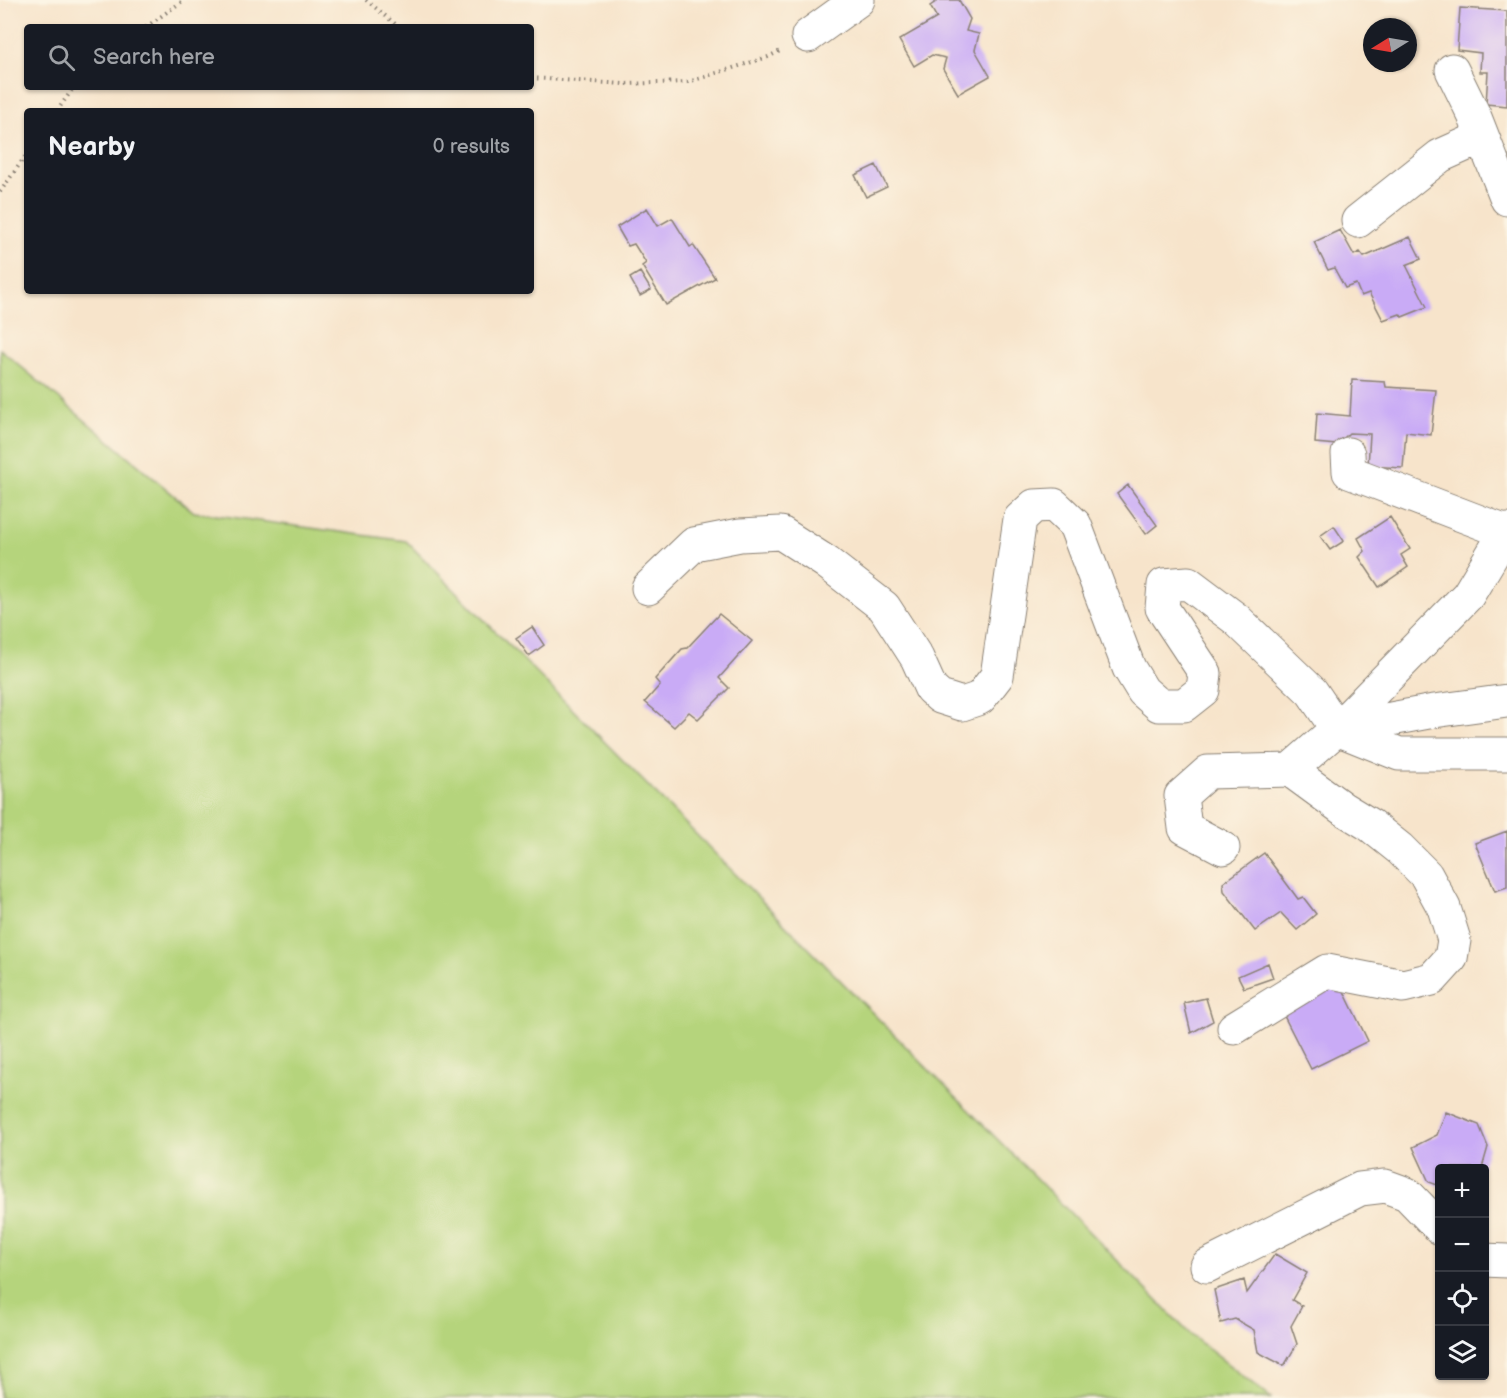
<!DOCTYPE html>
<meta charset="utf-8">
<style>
:root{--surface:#171b24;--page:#20242c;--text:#f1f3f6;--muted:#9ea1a6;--line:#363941}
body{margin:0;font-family:"Balsamiq Sans",sans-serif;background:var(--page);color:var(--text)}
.controls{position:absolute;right:18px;bottom:18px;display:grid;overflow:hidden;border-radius:6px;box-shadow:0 2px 4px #0004}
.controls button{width:54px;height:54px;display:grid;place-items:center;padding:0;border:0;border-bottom:2px solid var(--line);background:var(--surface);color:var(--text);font:30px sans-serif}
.compass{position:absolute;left:1363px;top:18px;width:54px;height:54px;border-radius:50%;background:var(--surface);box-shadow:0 2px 4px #0004;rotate:259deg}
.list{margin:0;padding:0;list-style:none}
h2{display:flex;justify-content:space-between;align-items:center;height:78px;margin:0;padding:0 24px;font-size:26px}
h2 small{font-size:20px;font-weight:400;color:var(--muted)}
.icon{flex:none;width:33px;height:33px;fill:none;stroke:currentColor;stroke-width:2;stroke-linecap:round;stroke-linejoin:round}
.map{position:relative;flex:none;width:1507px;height:1398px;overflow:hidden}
.search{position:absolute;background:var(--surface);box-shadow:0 2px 4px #0004;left:24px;top:24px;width:510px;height:66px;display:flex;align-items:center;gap:15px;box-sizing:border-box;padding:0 21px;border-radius:6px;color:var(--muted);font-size:22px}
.panel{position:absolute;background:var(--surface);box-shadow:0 2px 4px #0004;left:24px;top:108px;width:510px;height:186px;border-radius:6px}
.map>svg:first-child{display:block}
.green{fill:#b5d47b;stroke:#68784c;stroke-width:1.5}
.building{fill:#c9abf6}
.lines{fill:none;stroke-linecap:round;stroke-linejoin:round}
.minor-casing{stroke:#8a8074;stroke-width:35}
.path{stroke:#8a8074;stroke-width:4;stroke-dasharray:1.5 4.5;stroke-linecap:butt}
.minor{stroke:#fff;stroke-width:33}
</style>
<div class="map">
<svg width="1507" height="1398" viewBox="0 0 1507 1398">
<rect width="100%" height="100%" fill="#fcf5e5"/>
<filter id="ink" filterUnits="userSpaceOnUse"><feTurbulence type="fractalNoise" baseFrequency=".0167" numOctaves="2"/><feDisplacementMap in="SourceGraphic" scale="12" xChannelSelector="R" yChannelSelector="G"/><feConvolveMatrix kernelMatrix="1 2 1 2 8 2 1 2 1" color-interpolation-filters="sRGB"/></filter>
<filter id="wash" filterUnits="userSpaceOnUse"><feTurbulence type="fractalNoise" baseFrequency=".008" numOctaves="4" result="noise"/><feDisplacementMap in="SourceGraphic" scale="24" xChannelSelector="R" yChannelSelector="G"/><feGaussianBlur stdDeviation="1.35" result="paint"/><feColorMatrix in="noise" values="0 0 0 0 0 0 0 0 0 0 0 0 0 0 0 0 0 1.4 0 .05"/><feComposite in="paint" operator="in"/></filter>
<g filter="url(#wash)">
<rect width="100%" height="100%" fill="#f7e4cb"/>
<path class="green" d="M0,349L194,512L406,541L1192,1336L1271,1398H0Z"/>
<g id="blocks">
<path class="building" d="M939,0H959L970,19L966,31L979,34L975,50L990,76L958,94L943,69L946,58L932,55L914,66L899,40L937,18L930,6Z
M1460,8L1507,11V106L1486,104L1488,72H1480L1481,53L1457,50Z
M876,165L887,187L866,197L855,175Z
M647,208L658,226L672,218L690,247L693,245L715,278L666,305L642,266L646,263L634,244L628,246L617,227Z
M1340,230L1354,255L1360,252L1364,257L1410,237L1421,259L1406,265L1427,307L1402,317L1400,314L1383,320L1369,293L1361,296L1356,284L1345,288L1334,268L1328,270L1314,242Z
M640,272L651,290L640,296L630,278Z
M1352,380L1385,382L1386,387L1436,390L1431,435L1406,432L1403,468L1368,466L1370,434L1349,433L1337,445L1315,443L1317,413L1350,416Z
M1128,485L1157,525L1146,534L1117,494Z
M1390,517L1410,549L1401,555L1408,567L1379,587L1359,557L1365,551L1358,538Z
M1334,526L1344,541L1330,550L1320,536Z
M719,614L752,641L719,678L729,688L698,719L689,712L674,727L645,702L660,685L655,679L682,649L687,648Z
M532,627L544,645L529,656L516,638Z
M1507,831V887L1495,891L1475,843Z
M1264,853L1298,899L1303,897L1316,914L1297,930L1281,913L1255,931L1224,891L1223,883Z
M1268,963L1273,978L1244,988L1238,976Z
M1339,981L1368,1041L1311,1069L1281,1010Z
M1206,998L1213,1021L1191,1033L1184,1003Z
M1446,1112L1479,1125L1488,1147L1482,1168H1440V1186L1429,1182L1413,1147L1437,1135Z
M1275,1254L1307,1273L1292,1300L1302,1306L1291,1326L1297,1344L1284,1366L1258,1352L1254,1330L1235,1319L1221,1323L1214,1290L1244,1280L1247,1293Z"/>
</g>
</g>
<g filter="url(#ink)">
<use href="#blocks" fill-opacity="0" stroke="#8a8074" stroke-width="1.5"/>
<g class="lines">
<g class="minor-casing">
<path id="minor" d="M808,36L858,0
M1452,70L1474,115L1507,199
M1358,221L1440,156L1469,143L1485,145
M1348,454L1349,472L1506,532
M648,588L694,544L740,535L781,533L826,562L884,607L917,658L931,689L940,697L962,704L980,698L997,676L1020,519L1034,506L1054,505L1075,525L1129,668L1143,691L1159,705H1184L1203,690L1205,673L1162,608L1164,585L1188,583L1236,619L1312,692L1337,729
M1337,729L1399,754H1507
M1337,729L1434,711L1507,701
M1223,848L1185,828L1181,796L1208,772L1290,770L1337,729L1468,595L1507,530
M1234,1028L1327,971L1403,986L1432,979L1451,958L1454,940L1444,908L1426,875L1400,849L1370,825L1342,808L1290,770
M1484,1260L1507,1261
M1207,1266L1360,1189L1385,1186L1407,1194L1440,1228"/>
</g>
<path class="path" d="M366,0L399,27
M146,27L184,0
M531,78L624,84L688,82L768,57L780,51
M57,111L74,87
M0,192L27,154"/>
<use href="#minor" class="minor"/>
</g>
</g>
</svg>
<div class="controls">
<button>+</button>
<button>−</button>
<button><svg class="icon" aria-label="locate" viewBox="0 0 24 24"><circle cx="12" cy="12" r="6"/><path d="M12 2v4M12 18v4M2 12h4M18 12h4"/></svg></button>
<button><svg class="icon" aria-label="layers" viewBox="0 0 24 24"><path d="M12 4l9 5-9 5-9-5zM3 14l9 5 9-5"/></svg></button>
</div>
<svg class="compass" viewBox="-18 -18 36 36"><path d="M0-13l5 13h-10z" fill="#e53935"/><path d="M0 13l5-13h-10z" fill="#9ea1a6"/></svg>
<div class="search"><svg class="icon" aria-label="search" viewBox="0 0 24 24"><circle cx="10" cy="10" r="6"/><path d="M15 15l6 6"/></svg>Search here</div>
<section class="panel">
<h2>Nearby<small>0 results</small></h2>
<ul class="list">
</ul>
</section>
</div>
